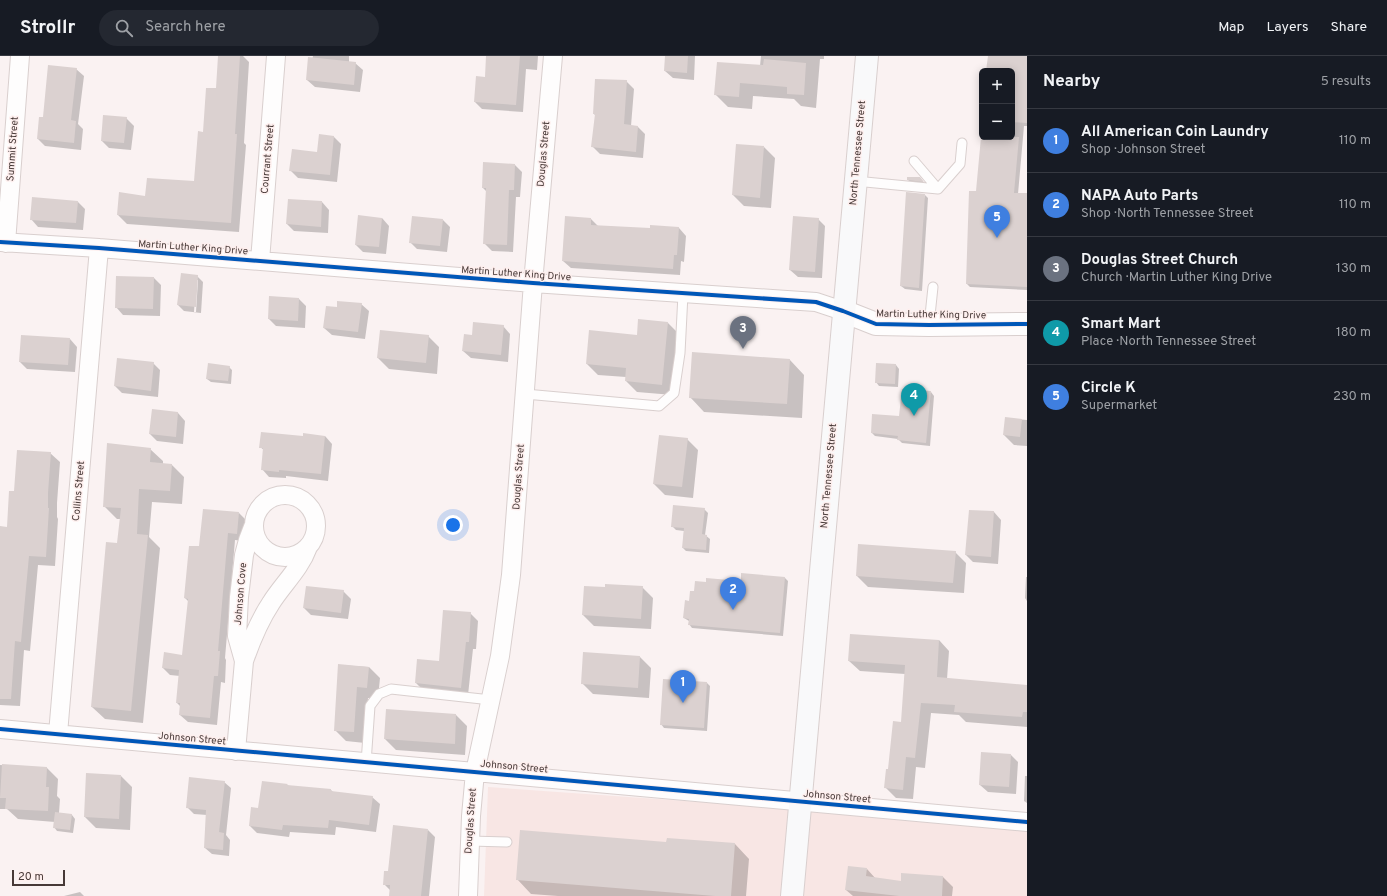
<!DOCTYPE html>
<meta charset="utf-8">
<style>
:root{--surface:#171b24;--page:#242831;--text:#f1f3f6;--muted:#9ea1a6;--line:#363941;--accent:#867a78}
body{margin:0;font-family:Overpass,sans-serif;background:var(--page);color:var(--text)}
.controls{position:absolute;right:12px;top:12px;display:grid;overflow:hidden;border-radius:6px;box-shadow:0 2px 10px #0003}
.controls button{width:36px;height:36px;display:grid;place-items:center;padding:0;border:0;border-bottom:1px solid var(--line);background:var(--surface);color:var(--text);font:20px sans-serif}
.scale{position:absolute;left:12px;bottom:10px;width:53px;box-sizing:border-box;padding-left:4px;border:2px solid #473937;border-top:0;font-size:11px;line-height:14px;white-space:nowrap;color:#473937;-webkit-text-stroke:3px #feefee;paint-order:stroke}
.you{position:absolute;left:453px;top:469px;width:14px;height:14px;margin:-10px;border:3px solid #fff;border-radius:50%;background:#1a73e8;box-shadow:0 0 0 6px #1a73e833}
.badge{display:grid;place-items:center;width:26px;height:26px;border-radius:50%;background:var(--accent);color:#fff;font-size:13px;font-weight:700}
.pin{position:absolute;translate:-50% -33px;filter:drop-shadow(0 1px 2px #0008)}
.pin::after{content:'';position:absolute;top:21px;width:14px;height:12px;background:inherit;clip-path:polygon(0 0,100% 0,50% 100%)}
.list{margin:0;padding:0;list-style:none}
h2{display:flex;justify-content:space-between;align-items:center;height:52px;margin:0;padding:0 16px;font-size:17px}
h2 small{font-size:13px;font-weight:400;color:var(--muted)}
.list li{display:grid;grid-template-columns:26px 1fr auto;gap:12px;align-items:center;box-sizing:border-box;height:64px;padding:0 16px;border-top:1px solid var(--line)}
.list b{display:block;font-size:15px;white-space:nowrap}
.list p{margin:0;font-size:13px;white-space:nowrap;color:var(--muted)}
.list em{font-size:13px;font-style:normal;color:var(--muted)}
.icon{flex:none;width:22px;height:22px;fill:none;stroke:currentColor;stroke-width:2;stroke-linecap:round;stroke-linejoin:round}
.map{position:relative;flex:none;width:1027px;height:840px;overflow:hidden}
header{display:flex;align-items:center;gap:24px;box-sizing:border-box;height:56px;padding:0 20px;background:var(--surface);border-bottom:1px solid var(--line)}
header strong{font-size:19px}
nav{display:flex;gap:22px;margin-inline-start:auto;font-size:14px}
.search{width:280px;height:36px;background:var(--page);display:flex;align-items:center;gap:10px;box-sizing:border-box;padding:0 14px;border-radius:22px;color:var(--muted);font-size:15px}
main{display:flex}
aside{flex:1;background:var(--surface)}
.map>svg:first-child{display:block}
.built{fill:#f8e6e4}
.shadow{fill:#0003;fill-rule:evenodd}
.building{fill:#dbd1d0}
.lines{fill:none;stroke-linecap:round;stroke-linejoin:round}
.service-casing{stroke:#d9cfce;stroke-width:11}
.minor-casing{stroke:#d9cfce;stroke-width:20}
.tertiary-casing{stroke:#d9cfce;stroke-width:24}
.secondary-casing{stroke:#d9cfce;stroke-width:24}
.service{stroke:#fefdfd;stroke-width:9}
.minor{stroke:#fefdfd;stroke-width:18}
.tertiary{stroke:#fefdfd;stroke-width:22}
.secondary{stroke:#f9f9fa;stroke-width:22}
.cycleway-casing{stroke:#feefee;stroke-width:6}
.cycleway{stroke:#0057b8;stroke-width:4}
.labels{text-anchor:middle;dominant-baseline:central;stroke-width:3;stroke-linejoin:round;paint-order:stroke}
.street-label{font-size:10px;fill:#473937;stroke:#feefee}
</style>
<header>
<strong>Strollr</strong>
<div class="search"><svg class="icon" aria-label="search" viewBox="0 0 24 24"><circle cx="10" cy="10" r="6"/><path d="M15 15l6 6"/></svg>Search here</div>
<nav><a>Map</a><a>Layers</a><a>Share</a></nav>
</header>
<main>
<div class="map">
<svg width="1027" height="840" viewBox="0 0 1027 840">
<rect width="100%" height="100%" fill="#faf2f2"/>
<path class="built" d="M488,731L1027,769V840H484Z"/>
<path class="shadow" d="M219,0H243L249,6L244,87L246,89L239,176L127,168L118,159L146,141L195,126L217,33Z
M313,0H349V6L355,7L363,14L360,36L315,31L307,24Z
M487,0H538L537,14L526,13L523,56L482,53L475,46L486,22Z
M666,0H695L694,24L673,22L665,15Z
M761,0H824V3H820L816,52L801,50L794,43L753,40L752,53L728,51L715,38L760,10Z
M989,0H1027V70H1024L1018,138H1027V234L970,231L967,228L977,136L982,79V81H1012V15H987Z
M76,13L84,20L78,68L83,73L81,94L45,90L38,83L43,63Z
M626,25L634,33L631,70L638,71L645,78L643,102L600,98L592,90L596,60L594,58Z
M126,62L134,70L131,94L109,92L102,85Z
M333,80L341,88L337,126L298,122L290,114L318,97Z
M764,91L775,102L771,152L744,150L733,139Z
M515,109L522,116L520,141H516L513,196L492,195L484,187L487,136L483,132Z
M920,122L925,128L912,127L908,124Z
M925,139L928,142L922,235L905,233L901,230Z
M78,146L85,153L83,174L38,171L31,163Z
M322,146L329,154L328,177L294,175L287,168Z
M382,162L389,170L386,198L363,196L356,189Z
M591,163L598,170L651,173L679,172L686,180L684,206L681,205L680,219L571,212L563,205Z
M818,163L825,170L822,222L798,221L790,214Z
M443,164L450,171L447,196L417,193L410,186Z
M197,220L203,226L201,257L184,255L178,249ZM196,224H198L196,256H194Z
M154,222L161,229L160,260L123,259L116,251Z
M299,243L306,250L305,272L276,270L269,263Z
M361,248L369,255L365,283L332,279L324,272L337,252Z
M668,267L679,278L673,339L637,336L626,325V321L598,319L587,308L637,280Z
M503,270L510,278L508,306L471,302L463,295L472,280Z
M428,280L439,291L437,318L389,313L378,302Z
M70,283L77,291L75,316L27,313L20,306Z
M790,304L804,319L802,362L704,356L690,341Z
M153,307L160,314L158,341L122,337L115,330Z
M877,308L896,309L899,313L898,331L879,330L876,326Z
M229,311L232,314L231,328L211,326L207,323Z
M931,336L934,340L930,390L902,387L898,383L875,380L872,377L873,359L900,361Z
M153,354L178,357L185,365L183,388L157,385L150,378Z
M1006,362L1027,364V390L1014,389L1004,379Z
M325,380L332,388L328,425L286,420V422L269,421L262,413L264,394L260,391L304,381Z
M687,383L698,394L693,442L665,439L654,428Z
M150,393L163,405V408H171L184,421L182,448L152,446L149,481L160,492L143,667L105,663L92,651L118,489L121,463H117L104,450Z
M50,397L60,406L57,447V461L58,463L55,510L38,509L30,595L24,594L20,650L0,649V471L8,472L15,436Z
M704,453L708,457L705,479L710,483L709,497L686,495L683,492L684,475L676,474L672,470Z
M970,455L994,456L1001,464L998,508L973,506L966,499Z
M239,457L246,464L244,485L235,484L225,602L226,604L225,627L221,626L217,669L188,666L180,659L181,651L177,647L180,620L170,619L163,612L183,600L189,546L185,542L200,491Z
M955,496L966,507L964,537L868,531L857,520Z
M1026,521H1027V545L1025,542Z
M785,522L788,525L783,580L692,572L689,568V565L684,562L690,546L741,526Z
M642,531L653,542L651,573L594,570L583,559L606,532Z
M343,535L351,543L348,563L311,559L304,552Z
M470,557L478,565L476,593H473L468,639L423,634L416,627L440,606Z
M939,584L949,595L947,623L1027,630V671L966,666L959,659L931,657L925,712L916,711L913,743L896,742L885,731L902,667L905,618L860,615L849,605Z
M640,601L651,612L649,642L593,638L582,627Z
M339,609L369,611L380,622L378,642H368L365,687L346,685L335,674Z
M707,627L710,630L707,675L664,672L661,668Z
M387,654L456,659L467,670L465,699L396,694L385,683Z
M982,698L1011,699L1018,706L1016,738L988,736L980,729Z
M0,709L47,712L58,723L57,740L60,743L59,757L72,759L75,763L73,777L57,775L54,771L55,766L18,763L7,753H0Z
M121,720L132,731L130,774L96,772L85,761Z
M1025,720H1027V747L1024,745Z
M224,726L231,732L226,779L230,784L229,800L212,798L205,792L207,759L194,758L187,751Z
M287,729L289,730L331,734L333,736L372,741L380,748L376,776L336,771L335,779L290,776L289,781L257,777L250,770L259,753Z
M428,774L435,781L429,840H390L391,835L384,828L389,816Z
M667,787L735,788L749,803L746,840H558L531,838L517,823Z
M867,813L876,823L902,826L943,821L953,831L952,840H853L846,834Z
M80,836L84,840H64Z"/>
<path class="building" d="M218,0H240L235,78H237L231,167L117,159L119,136L145,140L147,122L194,125L198,75L203,76L206,32H216Z
M486,0H520L516,49L474,46L476,20L485,21Z
M665,0H688L687,17L664,15Z
M988,0H1027V67L1012,66V15H986Z
M308,1L356,6L354,29L306,24Z
M764,3L806,7L804,39L787,38V31L740,27L739,41L714,39L717,6L763,9Z
M48,9L77,12L71,64L76,65L74,87L37,83L39,61H43Z
M595,23L627,24L624,68L638,70L636,96L591,91L595,58H593Z
M103,59L127,61L124,87L101,85Z
M319,78L334,80L330,119L289,115L292,93L317,96Z
M981,81H1019L1014,137H1027V231L966,228L969,135H976Z
M736,88L764,90L760,142L732,139Z
M483,106L515,108L514,134H509L507,189L483,188L486,132H482Z
M907,121H920L924,126L907,124Z
M906,136L925,138L919,232L900,230Z
M32,141L78,145L76,167L30,164Z
M288,143L322,145L321,171L286,168Z
M358,159L382,162L379,191L355,189Z
M412,160L443,163L440,190L409,187Z
M565,160L591,162V169L650,172V169L679,171L677,199H674L673,213L562,205Z
M793,160L819,162L815,216L789,214Z
M181,217L198,219L196,251L177,249Z
M116,220L154,221L153,253L115,252Z
M269,240L299,242L298,265L268,263Z
M337,245L362,247L358,276L323,272L326,250L337,251Z
M638,263L668,266L662,329L625,325L626,312L586,308L589,274L637,279Z
M473,266L504,269L501,299L462,295L464,278L472,279Z
M380,274L429,279L426,307L377,302Z
M21,279L70,282L68,309L19,306Z
M692,296L790,303L787,348L689,342Z
M117,302L154,306L151,335L114,330Z
M208,307L230,310L228,325L206,323Z
M876,307L896,308L895,328L875,327Z
M902,333L931,335L926,387L897,384L898,380L871,377L872,358L899,360Z
M152,353L178,356L176,381L149,378Z
M1005,361L1022,363L1020,381L1003,379Z
M261,376L303,380V377L325,380L321,418L279,414V416L261,414L263,392H259Z
M659,379L688,382L682,431L653,428Z
M107,387L151,392L150,406L172,408L170,435L139,433L137,478L148,479L131,655L91,651L106,486L117,487L121,452L103,451Z
M17,394L51,396L48,437V452H49L46,501L29,500L21,586L15,585L11,643H0V470L7,471L9,435H14Z
M673,449L705,452L702,478L707,479L706,494L682,492L684,472L671,471Z
M203,453L239,456L237,478L228,477L218,595H220L218,620H214L210,662L179,659L180,647H176L179,614L162,612L164,596L182,599L188,543L184,542L189,490H199Z
M969,454L994,455L991,501L965,499Z
M858,488L956,495L953,527L856,520Z
M741,517L785,521L780,577L688,569L689,563L683,562L685,544L689,545L690,535H694L695,525L706,526V522L741,525Z
M605,528L643,530L641,563L582,559L584,530L605,531Z
M306,530L344,534L341,557L303,552Z
M443,554L471,556L469,586H466L461,632L415,627L417,603L439,605Z
M850,578L939,584L937,621L1027,629V656H1023L1022,661L954,656L955,649L921,647L915,702L906,701L903,734L884,732L886,713H888L893,665L901,666L905,609L848,605Z
M583,596L640,600L638,632L581,628Z
M338,608L369,611L367,632L357,631L354,676L334,675Z
M663,623L707,626L704,672L660,669Z
M386,653L456,658L455,688L384,683Z
M981,696L1011,698L1009,731L979,729Z
M2,708L47,711L46,731H49L48,755L5,753L6,742H0Z
M86,717L121,719L119,763L84,761Z
M189,721L225,725L219,776L224,777L223,794L204,792L206,754L186,752Z
M262,725L288,728L287,729L331,733V735L373,740L369,769L329,764L328,772L283,769L282,774L249,770L251,751L258,752Z
M55,756L72,758L70,774L53,772Z
M393,769L428,773L421,840H389L390,829H383L384,815H388Z
M520,774L666,786L667,782L735,787L731,840H715L516,824Z
M848,810L867,812L866,820L901,825V817L943,820L942,840H899L845,834Z"/>
<g class="lines">
<g class="service-casing">
<path id="service" d="M914,105L938,133
M855,125L938,133
M938,133L960,108L962,87
M929,269L933,231
M525,338L659,350L674,337L680,297L683,238
M366,707L370,650L379,638L391,633L491,644
M470,785L507,786"/>
</g>
<g class="minor-casing">
<path id="minor" d="M0,186L99,192L533,227L816,246L843,255
M6,187L20,0
M260,205L276,0
M254 470a31 31 0 1 1 62 0a31 31 0 1 1-62 0Z
M244,605C251,585 259,565 271,547C283,528 300,513 308,491
M0,673L1027,766
M58,678L99,192
M236,695L244,605L237,580L239,541L244,499L248,484L253,471
M468,840L471,760L475,716L500,600L511,519L533,227L553,0"/>
</g>
<g class="tertiary-casing">
<path id="tertiary" d="M843,255L876,268L929,269L1027,268"/>
</g>
<g class="secondary-casing">
<path id="secondary" d="M792,840L867,0"/>
</g>
<use href="#service" class="service"/>
<use href="#minor" class="minor"/>
<use href="#tertiary" class="tertiary"/>
<use href="#secondary" class="secondary"/>
<g class="cycleway-casing">
<path id="cycleway" d="M0,186L99,192L533,227L816,246L843,255L876,268L929,269L1027,268
M0,673L1027,766"/>
</g>
<use href="#cycleway" class="cycleway"/>
</g>
<g class="labels">
<g class="street-label">
<text transform="translate(13 93) rotate(-86)">Summit Street</text>
<text transform="translate(858 97) rotate(-85)">North Tennessee Street</text>
<text transform="translate(544 98) rotate(-85)">Douglas Street</text>
<text transform="translate(268 103) rotate(-85)">Courrant Street</text>
<text transform="translate(193 192) rotate(4)">Martin Luther King Drive</text>
<text transform="translate(516 218) rotate(4)">Martin Luther King Drive</text>
<text transform="translate(931 259) rotate(1)">Martin Luther King Drive</text>
<text transform="translate(829 420) rotate(-85)">North Tennessee Street</text>
<text transform="translate(519 421) rotate(-86)">Douglas Street</text>
<text transform="translate(79 435) rotate(-85)">Collins Street</text>
<text transform="translate(241 538) rotate(-85)">Johnson Cove</text>
<text transform="translate(192 683) rotate(5)">Johnson Street</text>
<text transform="translate(514 711) rotate(5)">Johnson Street</text>
<text transform="translate(837 741) rotate(5)">Johnson Street</text>
<text transform="translate(471 765) rotate(-86)">Douglas Street</text>
</g>
</g>
</svg>
<div class="controls">
<button>+</button>
<button>−</button>
</div>
<div class="scale">20 m</div>
<div class="you"></div>
<div class="pin badge" style="left:683px;top:647px;background:#3f7fe0">1</div>
<div class="pin badge" style="left:733px;top:554px;background:#3f7fe0">2</div>
<div class="pin badge" style="left:743px;top:293px;background:#6b7280">3</div>
<div class="pin badge" style="left:914px;top:360px;background:#0f9aa8">4</div>
<div class="pin badge" style="left:997px;top:182px;background:#3f7fe0">5</div>
</div>
<aside>
<h2>Nearby<small>5 results</small></h2>
<ul class="list">
<li><span class="badge" style="background:#3f7fe0">1</span><div><b>All American Coin Laundry</b><p>Shop · Johnson Street</p></div><em>110 m</em></li>
<li><span class="badge" style="background:#3f7fe0">2</span><div><b>NAPA Auto Parts</b><p>Shop · North Tennessee Street</p></div><em>110 m</em></li>
<li><span class="badge" style="background:#6b7280">3</span><div><b>Douglas Street Church</b><p>Church · Martin Luther King Drive</p></div><em>130 m</em></li>
<li><span class="badge" style="background:#0f9aa8">4</span><div><b>Smart Mart</b><p>Place · North Tennessee Street</p></div><em>180 m</em></li>
<li><span class="badge" style="background:#3f7fe0">5</span><div><b>Circle K</b><p>Supermarket</p></div><em>230 m</em></li>
</ul>
</aside>
</main>
